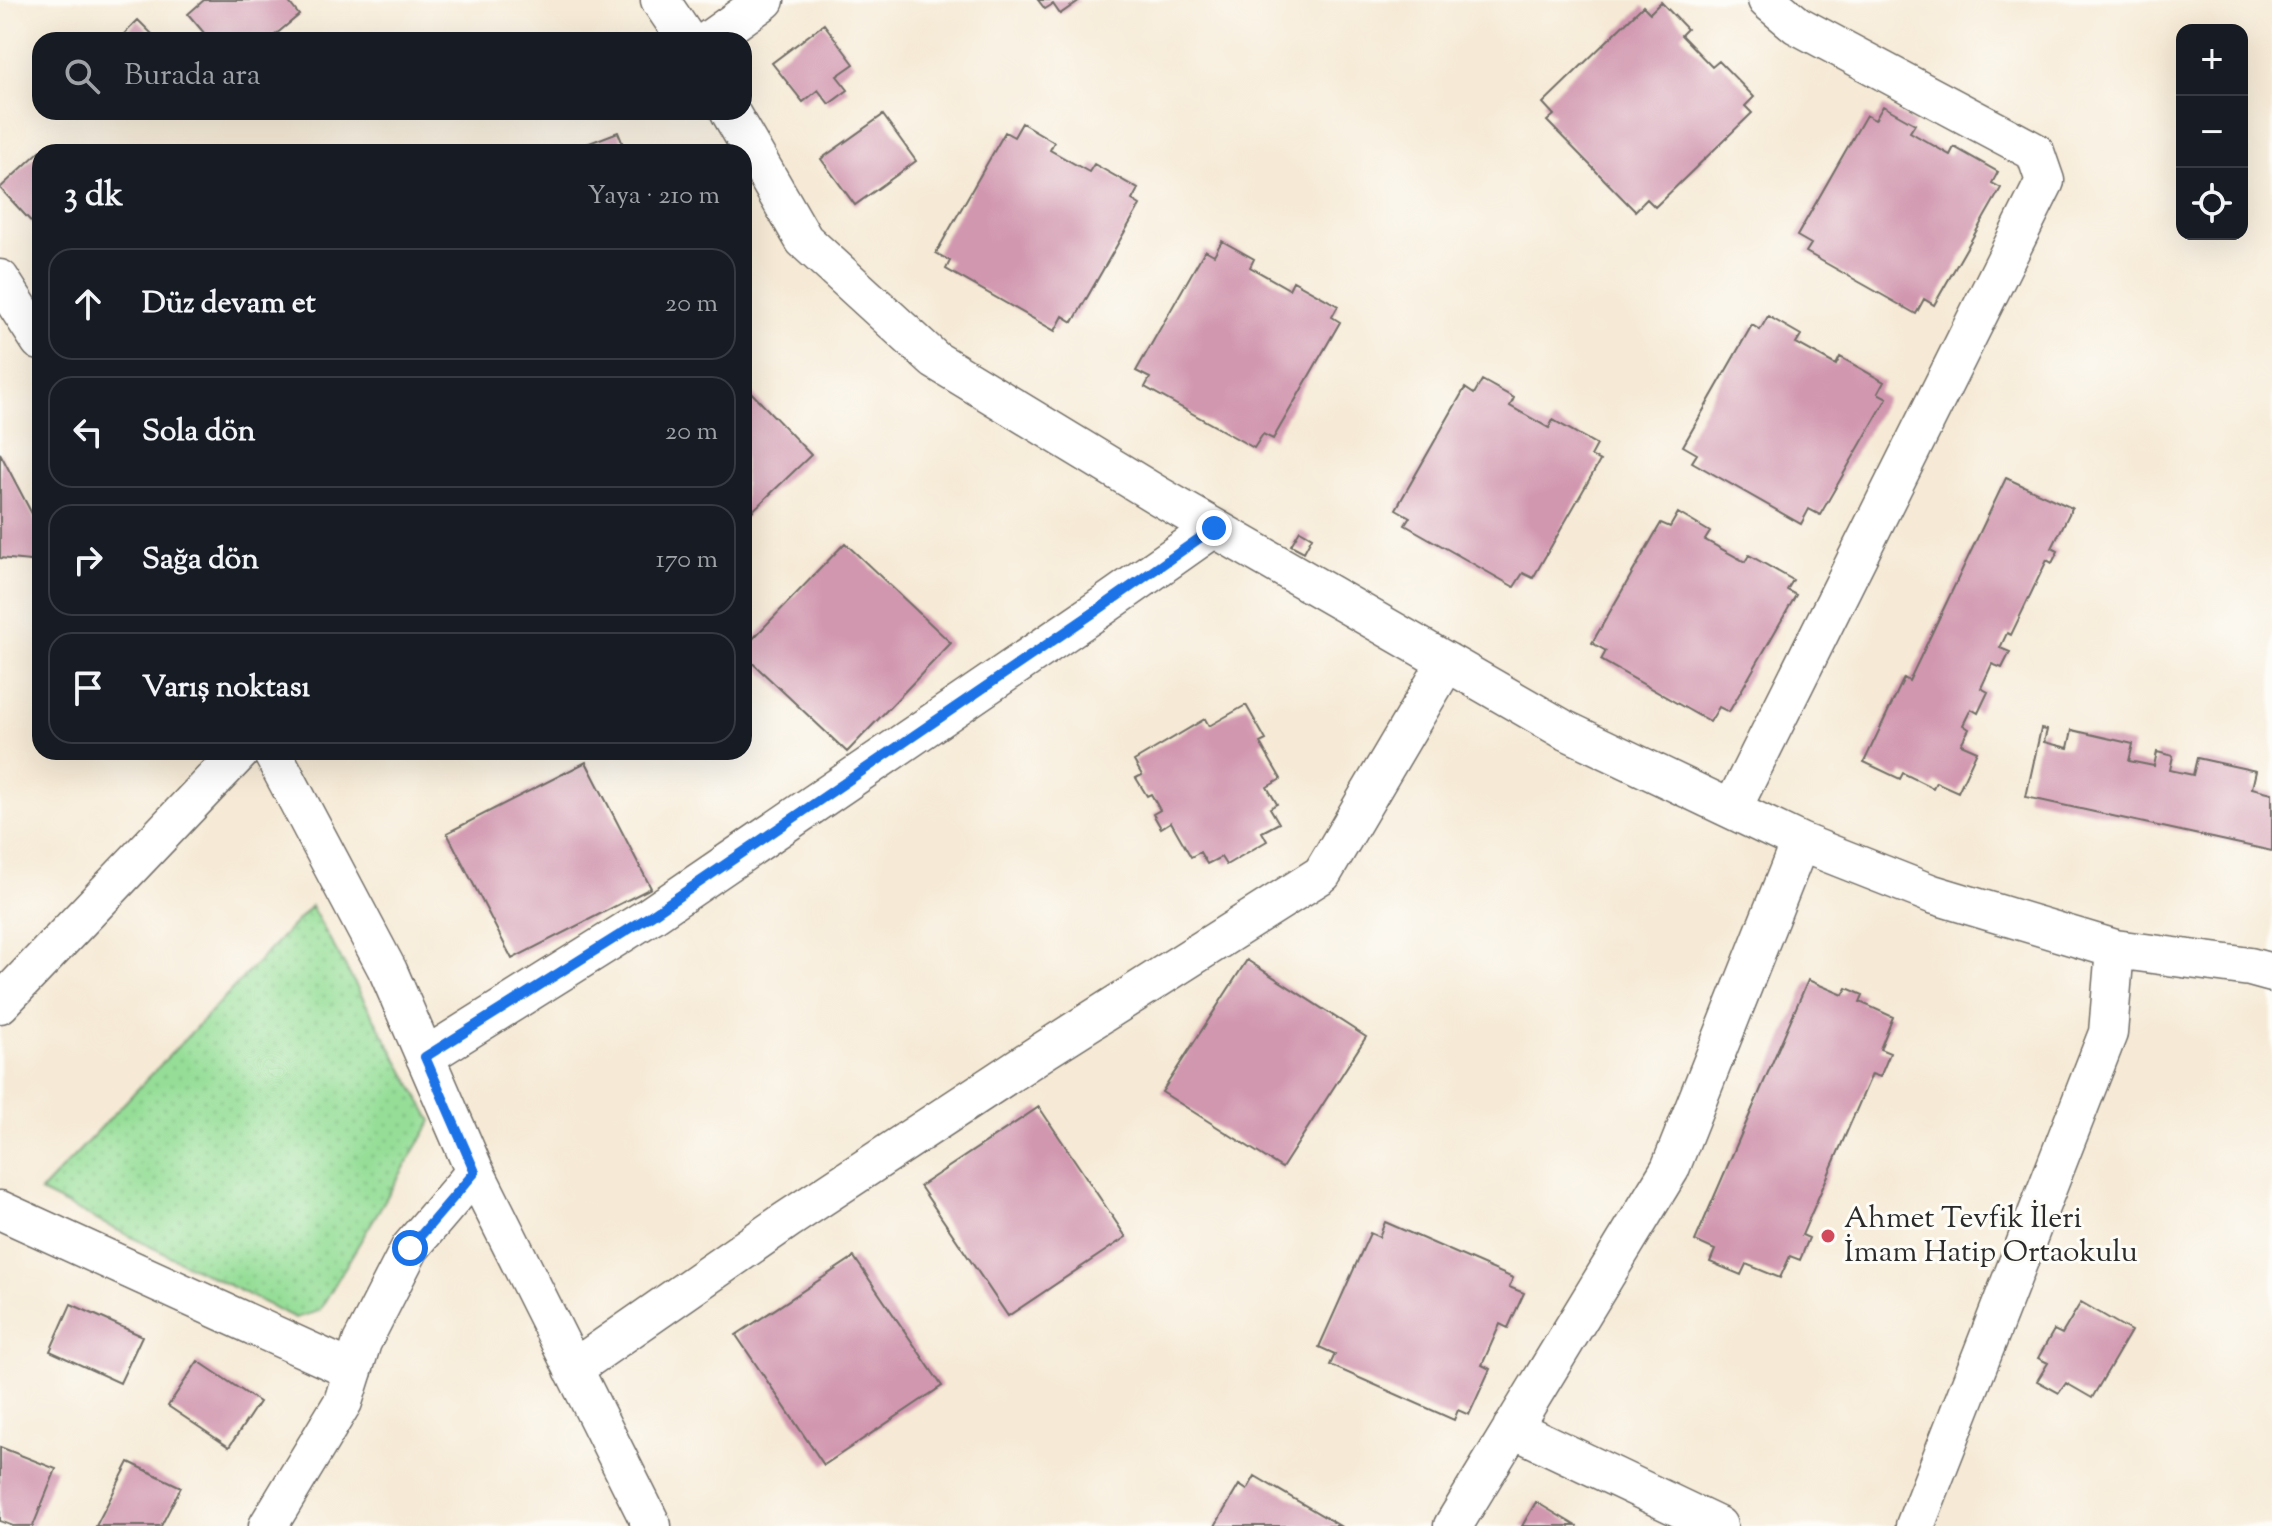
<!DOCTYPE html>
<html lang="tr">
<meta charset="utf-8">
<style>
:root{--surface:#171b24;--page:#242831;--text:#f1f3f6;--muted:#9ea1a6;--line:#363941}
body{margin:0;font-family:"Sorts Mill Goudy",serif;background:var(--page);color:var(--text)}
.controls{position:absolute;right:24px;top:24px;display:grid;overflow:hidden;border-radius:16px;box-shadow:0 8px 32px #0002}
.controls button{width:72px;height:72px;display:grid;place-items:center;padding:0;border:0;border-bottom:2px solid var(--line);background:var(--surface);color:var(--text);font:40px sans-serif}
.stop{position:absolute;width:24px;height:24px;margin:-18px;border:6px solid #1a73e8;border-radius:50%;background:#fff}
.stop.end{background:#1a73e8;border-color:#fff;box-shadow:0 2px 8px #0008}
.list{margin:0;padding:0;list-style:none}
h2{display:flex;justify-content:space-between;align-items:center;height:104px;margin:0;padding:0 32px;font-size:34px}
h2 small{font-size:26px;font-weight:400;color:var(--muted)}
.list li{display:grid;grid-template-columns:52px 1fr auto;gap:24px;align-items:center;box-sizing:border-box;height:112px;margin:0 16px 16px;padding:0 16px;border:2px solid var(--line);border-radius:24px}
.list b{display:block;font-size:30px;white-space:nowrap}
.list em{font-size:26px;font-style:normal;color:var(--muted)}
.icon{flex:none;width:44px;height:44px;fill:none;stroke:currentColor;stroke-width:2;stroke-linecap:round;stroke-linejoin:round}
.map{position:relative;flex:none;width:2272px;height:1526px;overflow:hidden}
.search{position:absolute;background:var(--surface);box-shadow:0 8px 32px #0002;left:32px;top:32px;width:720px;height:88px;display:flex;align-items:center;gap:20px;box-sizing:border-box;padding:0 28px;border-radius:24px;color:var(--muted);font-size:30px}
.panel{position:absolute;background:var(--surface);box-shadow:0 8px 32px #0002;left:32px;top:144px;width:720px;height:616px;border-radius:24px}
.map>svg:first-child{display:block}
.grass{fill:url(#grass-dots);stroke:#608462;stroke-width:2}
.building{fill:#d197af}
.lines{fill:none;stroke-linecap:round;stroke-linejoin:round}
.minor-casing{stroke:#726e67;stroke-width:41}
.minor{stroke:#fff;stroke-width:38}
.route{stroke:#1a73e8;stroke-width:10}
.poi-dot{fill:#d1495b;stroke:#fdfcf7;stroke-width:3}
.labels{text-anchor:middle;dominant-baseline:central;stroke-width:6;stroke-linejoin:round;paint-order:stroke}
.poi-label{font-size:30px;fill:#2b2b2b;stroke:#fdfcf7;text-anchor:start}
</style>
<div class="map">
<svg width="2272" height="1526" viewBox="0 0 2272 1526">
<defs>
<pattern id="grass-dots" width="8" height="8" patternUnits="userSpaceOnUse" patternTransform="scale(2)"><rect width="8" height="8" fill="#96de98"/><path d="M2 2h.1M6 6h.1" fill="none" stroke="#81bf83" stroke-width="1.8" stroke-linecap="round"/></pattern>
</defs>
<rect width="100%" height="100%" fill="#fdfcf7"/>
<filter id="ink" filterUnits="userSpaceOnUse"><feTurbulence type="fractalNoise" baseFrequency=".0125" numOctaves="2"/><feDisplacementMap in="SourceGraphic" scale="16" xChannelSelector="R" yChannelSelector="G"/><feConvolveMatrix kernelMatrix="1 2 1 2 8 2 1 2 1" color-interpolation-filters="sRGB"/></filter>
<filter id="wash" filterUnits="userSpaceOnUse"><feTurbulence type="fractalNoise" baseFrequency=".006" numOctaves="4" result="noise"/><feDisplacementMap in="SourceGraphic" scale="32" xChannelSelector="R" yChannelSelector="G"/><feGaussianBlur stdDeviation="1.8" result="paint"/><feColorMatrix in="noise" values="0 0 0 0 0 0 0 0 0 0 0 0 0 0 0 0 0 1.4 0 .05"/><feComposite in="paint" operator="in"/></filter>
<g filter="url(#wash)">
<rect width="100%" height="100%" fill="#f6ead6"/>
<path class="grass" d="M311,906L432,1121L319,1311L295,1318L40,1192Z"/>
<g id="blocks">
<path class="building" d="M204,0H287L299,15L269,40H210L188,14Z
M1038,0H1080L1060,14L1053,4L1045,9Z
M1661,2L1687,29L1681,35L1712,67L1719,61L1754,97L1745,106L1752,113L1655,207L1647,199L1635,211L1547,121L1554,115L1543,103L1643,6L1650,13Z
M138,20L158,40H118Z
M824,24L854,64L837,76L848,90L829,104L818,90L803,102L772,63Z
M1883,106L1915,124L1910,132L1950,155L1954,147L1998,172L1992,183L2001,188L1934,305L1924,299L1916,314L1806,252L1811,244L1797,236L1866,115L1875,120Z
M883,115L916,161L855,205L821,159Z
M1022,123L1054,142L1050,150L1089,172L1094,164L1138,189L1132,200L1140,205L1073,322L1063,316L1055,331L946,269L950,261L936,253L1005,132L1014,137Z
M618,132L626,152H566Z
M40,151V227L38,229L0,188Z
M1222,241L1254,259L1250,267L1289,289L1293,281L1338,306L1332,317L1340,322L1273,439L1263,434L1254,448L1145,387L1150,378L1136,371L1205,250L1214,255Z
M1768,316L1801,335L1796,343L1836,365L1840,357L1884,382L1878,393L1887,398L1820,515L1809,509L1801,524L1692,462L1697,454L1683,446L1752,325L1760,330Z
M1482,380L1514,398L1510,406L1549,428L1553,420L1597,445L1591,456L1600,461L1533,578L1523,573L1514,587L1405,525L1410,517L1396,509L1465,388L1474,394Z
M744,385L811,455L744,519Z
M0,453L40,529V562L0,558Z
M2006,478L2072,508L2052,548L2058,551L2052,563L2047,560L2011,635L2007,633L2000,648L2010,652L2002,668L1992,664L1981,688L1988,692L1978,713L1971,709L1963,725L1969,729L1961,744L1977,751L1958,792L1936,782L1933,788L1903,773L1900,779L1864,762L1904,678L1909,681Z
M1678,513L1710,532L1705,540L1745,562L1749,555L1793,580L1787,590L1796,595L1729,712L1719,707L1710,722L1601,660L1606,651L1592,643L1661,523L1670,527Z
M1300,530L1312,537L1304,552L1291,545Z
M845,543L951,643L847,752L744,655V648Z
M1246,705L1266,740L1260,743L1281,779L1267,787L1277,804L1270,808L1279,823L1262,832L1267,841L1226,865L1221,857L1207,864L1200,852L1191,857L1171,822L1161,828L1153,814L1160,810L1151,794L1147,796L1136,778L1142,775L1134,761L1205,719L1209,726Z
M2041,729L2047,730L2044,742L2068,748L2072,730L2133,744L2129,761L2154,766L2157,752L2173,756L2170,770L2193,775L2197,758L2256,771L2252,788L2272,793V851L2026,797Z
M586,762L651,888L512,959L447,833Z
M1247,960L1366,1037L1282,1168L1162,1092Z
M1808,980L1843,995L1847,988L1863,995L1860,1002L1893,1017L1880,1049L1890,1053L1880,1077L1872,1074L1802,1235L1809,1238L1800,1260L1790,1256L1780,1278L1746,1264L1741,1275L1710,1262L1715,1250L1695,1241Z
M1039,1107L1126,1237L1008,1316L920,1186Z
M1385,1222L1513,1278L1509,1287L1524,1293L1508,1328L1500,1324L1482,1365L1490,1369L1469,1415L1458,1410L1454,1420L1330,1365L1335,1354L1319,1347L1370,1233L1379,1237Z
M854,1257L942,1386L824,1465L736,1335Z
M2081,1302L2131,1331L2092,1398L2066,1383L2059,1393L2037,1381L2048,1363L2038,1358L2054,1330L2062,1334Z
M71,1304L142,1336L120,1383L50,1351Z
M198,1361L259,1402L229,1447L168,1406Z
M0,1447L56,1469L33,1526H13L0,1521Z
M129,1462L181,1487L161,1526H96Z
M1255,1476L1340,1526H1215L1239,1485L1247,1490Z
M1536,1502L1576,1526H1522Z"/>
</g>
</g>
<g filter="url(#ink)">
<use href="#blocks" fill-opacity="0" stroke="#726e67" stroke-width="2"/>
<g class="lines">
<g class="minor-casing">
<path id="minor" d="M660,0L687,40
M709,40L765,0
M730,112L804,240L935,360L1157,495L1563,729L1800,842L1932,894L2115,949L2250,967L2272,973
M0,279L40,341
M272,752L388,971L475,1172L652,1526
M1732,809L2045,181L2035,152L1797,25L1767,0
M0,1004L240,752
M425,1057L650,916L1099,609L1214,528
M0,1210L353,1371
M573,1369L787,1220L1045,1050L1322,874L1447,662
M1512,1428L1718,1526
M268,1526L343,1402L362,1342L410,1248L475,1172
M1453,1526L1670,1169L1800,842
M1915,1526L2108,1033L2115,949"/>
</g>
<use href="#minor" class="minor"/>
</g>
</g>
<g class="lines" filter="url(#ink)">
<path class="route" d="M410,1248L475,1172L425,1057L650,916L1099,609L1214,528"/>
</g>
<circle class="poi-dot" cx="1828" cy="1236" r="8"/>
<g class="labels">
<g class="poi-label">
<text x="1844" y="1219">Ahmet Tevfik İleri<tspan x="1844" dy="34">İmam Hatip Ortaokulu</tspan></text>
</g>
</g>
</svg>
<div class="controls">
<button>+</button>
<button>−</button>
<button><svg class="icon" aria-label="locate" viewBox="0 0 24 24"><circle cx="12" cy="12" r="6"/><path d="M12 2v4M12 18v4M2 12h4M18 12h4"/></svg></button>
</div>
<div class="stop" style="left:410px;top:1248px"></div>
<div class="stop end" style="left:1214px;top:528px"></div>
<div class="search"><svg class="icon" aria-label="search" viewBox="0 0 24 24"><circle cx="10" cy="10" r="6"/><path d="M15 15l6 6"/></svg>Burada ara</div>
<section class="panel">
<h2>3 dk<small>Yaya · 210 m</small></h2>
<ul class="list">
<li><svg class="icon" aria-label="ahead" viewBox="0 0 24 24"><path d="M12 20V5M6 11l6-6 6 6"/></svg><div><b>Düz devam et</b></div><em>20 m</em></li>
<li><svg class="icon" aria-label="left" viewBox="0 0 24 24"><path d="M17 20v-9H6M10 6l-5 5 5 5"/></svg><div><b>Sola dön</b></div><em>20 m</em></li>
<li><svg class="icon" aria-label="right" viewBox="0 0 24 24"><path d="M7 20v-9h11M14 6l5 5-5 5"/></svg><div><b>Sağa dön</b></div><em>170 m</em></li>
<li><svg class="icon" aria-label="arrive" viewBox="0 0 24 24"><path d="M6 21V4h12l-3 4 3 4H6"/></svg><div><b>Varış noktası</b></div></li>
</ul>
</section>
</div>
